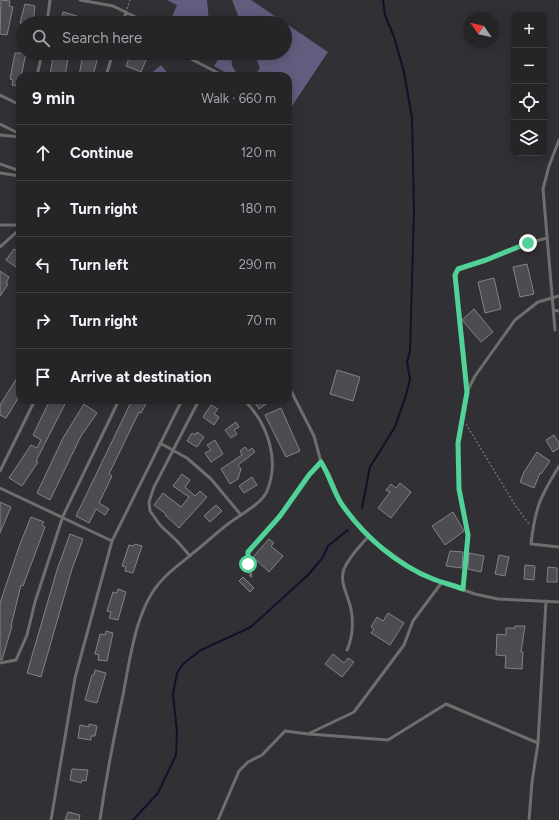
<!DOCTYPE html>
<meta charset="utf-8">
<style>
:root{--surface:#252427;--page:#313033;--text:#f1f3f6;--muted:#a3a4a7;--line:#424144}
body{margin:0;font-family:Figtree,sans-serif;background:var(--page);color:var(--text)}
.controls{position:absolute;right:12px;top:12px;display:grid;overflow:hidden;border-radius:8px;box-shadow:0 2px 10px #0003}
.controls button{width:36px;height:36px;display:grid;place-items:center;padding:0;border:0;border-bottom:1px solid var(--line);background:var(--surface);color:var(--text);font:20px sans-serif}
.compass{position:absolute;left:463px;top:12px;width:36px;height:36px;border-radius:50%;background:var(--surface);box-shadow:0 2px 10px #0003;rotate:304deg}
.stop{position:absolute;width:12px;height:12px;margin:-9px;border:3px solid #51d398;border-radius:50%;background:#fff}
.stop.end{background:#51d398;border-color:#fff;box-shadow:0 1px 4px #0008}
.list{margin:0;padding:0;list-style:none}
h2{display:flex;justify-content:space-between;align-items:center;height:52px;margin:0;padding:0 16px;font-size:17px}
h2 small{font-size:13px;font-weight:400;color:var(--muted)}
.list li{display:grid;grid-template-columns:26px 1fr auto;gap:12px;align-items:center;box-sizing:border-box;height:56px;padding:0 16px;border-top:1px solid var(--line)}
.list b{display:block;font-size:15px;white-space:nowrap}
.list em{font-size:13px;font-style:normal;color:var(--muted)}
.icon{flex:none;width:22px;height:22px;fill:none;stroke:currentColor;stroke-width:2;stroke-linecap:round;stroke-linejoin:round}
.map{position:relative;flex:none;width:559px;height:820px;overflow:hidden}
.search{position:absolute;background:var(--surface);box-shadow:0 2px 10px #0003;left:16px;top:16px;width:276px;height:44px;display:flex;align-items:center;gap:10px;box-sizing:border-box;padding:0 14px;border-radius:22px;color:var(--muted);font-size:15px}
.panel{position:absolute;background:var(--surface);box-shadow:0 2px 10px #0003;left:16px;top:72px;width:276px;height:332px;border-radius:12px}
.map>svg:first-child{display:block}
.forest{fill:#625c7e}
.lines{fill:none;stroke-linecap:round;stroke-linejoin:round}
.stream{stroke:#160f2b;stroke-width:2}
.building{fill:#4d4c51;stroke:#838287}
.path{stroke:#6f6e71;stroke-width:1.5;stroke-dasharray:2 2;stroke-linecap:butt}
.lane{stroke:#6d6f6e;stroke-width:3}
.route{stroke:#51d398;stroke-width:5}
</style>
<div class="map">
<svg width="559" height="820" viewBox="0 0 559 820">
<rect width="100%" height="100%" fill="#313034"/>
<path class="forest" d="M167,0H207L209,23H193L194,18L180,20L172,17L177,5Z
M232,0H251L328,52L288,112V76H254L260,68L254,53H285V23H241Z
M228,53H231L232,66L236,72L230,75L214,66L219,58Z
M161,65L170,76H148Z"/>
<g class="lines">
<path class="stream" d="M362,508L370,467L395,427L406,395L410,379L407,362L410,351L414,210L412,118L404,72L394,37L385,15L383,0
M133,820L158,793L176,755L177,732L173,694L177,673L183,664L201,650L251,627L309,574L323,557L328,546L348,530"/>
</g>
<path class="building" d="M1,0L10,1L9,6L13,7L7,35L0,34Z
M25,4L35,6L33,23H20Z
M63,12L77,16L75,23H61Z
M15,53H26L19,86L12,85L13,80L10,79Z
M54,53H69L65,76L50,74Z
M83,53L98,56L93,76H79Z
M131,53H149L141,72L126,66Z
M14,249L20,253V270L6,260Z
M527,264L534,294L520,297L513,267Z
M0,271L9,277L6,283L8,284L0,296Z
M494,278L501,309L485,313L478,282Z
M474,309L493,332L481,342L462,320Z
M337,370L360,377L353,401L330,394Z
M20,373V395L6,418L0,415V405Z
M50,400H67L36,461L38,462L22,486L9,478L31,445L37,448L41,440L33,435Z
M132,400H148L141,413L139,412L109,474L112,476L99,503L109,509L105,515L96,509L89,523L76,516Z
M253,400H272L259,409Z
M84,404L97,413L81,436L50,500L37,493L63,438Z
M211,405L218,409L214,414L219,417L214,425L203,417Z
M281,408L300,451L286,457L265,415Z
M236,422L239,427L234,430L237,434L231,438L225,430Z
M197,432L204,437L197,447L187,441L192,433L195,435Z
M554,435L559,443V448L553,452L546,440Z
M215,440L223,454L211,462L205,453L211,450L207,445Z
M245,447L248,451L252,448L255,452L238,465L241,469L238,479L230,484L221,469L242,455L240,451Z
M537,452L550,461L541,474L540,473L534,488L520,482L524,472Z
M182,474L190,480L185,487L195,496L200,491L207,497L179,528L165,515L166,514L154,505L163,493L181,507L189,497L173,486Z
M252,477L257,485L244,493L239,486Z
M400,483L411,492L391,518L378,508L390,492L386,490L391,484L396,488Z
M0,502L11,507L0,533Z
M216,505L222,511L210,522L204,516Z
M453,512L464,531L445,545L432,526Z
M31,517L44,522L42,525L45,527L23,586L21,585L11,626H12L2,660H0V603L20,544Z
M70,534L83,539L72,569L41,677L27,673L57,570Z
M269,539L274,543L271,546L283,556L269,572L253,557Z
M135,544L142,546L133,573L125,571L126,567L122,566L129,545L133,546Z
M450,551L463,552L462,568L446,566Z
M469,553L484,556L481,572L468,569Z
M499,555L509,557L505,576L495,574Z
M525,565L535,566L534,580L524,579Z
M548,567L557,568V582H547Z
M243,577L254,588L250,592L239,581Z
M118,589L126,592L118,620L109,618L111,612L107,611L113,592L117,593Z
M388,613L404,623L390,645L371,633L374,629L371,627L377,617L383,621Z
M515,626H525L521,652H523L522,669L505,668L506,656L496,655L497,634L506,635V628H515Z
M106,631L113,633L107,661L98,660L99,655L95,654L100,634L105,635Z
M333,654L344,663L348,658L354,662L342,677L325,664Z
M95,670L106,673L97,703L85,700L92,675H94Z
M89,724L97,726L95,736H91V740L78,738L80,725L89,727Z
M72,769L88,770L86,781L82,780L81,783L70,780Z
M68,812L80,815L79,820H65Z"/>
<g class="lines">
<path class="path" d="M127,9L130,0
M466,424L515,505L529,524"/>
<path class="lane" d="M80,0L113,6L148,23
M47,23L50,0
M123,23L126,12
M185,53L191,59L224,76
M37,76L42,53
M106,76L113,53
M0,95L20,105
M0,124L20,134
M0,135L20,137
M0,164L20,171
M0,173L20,176
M0,225H20
M0,247L20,229
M553,310L559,311
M555,330L543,189L549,166L559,140
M288,385L314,436L321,462L329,474L342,505L368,537L410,567L432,579L475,594L498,599L559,602
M467,392C463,360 459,329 458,297C457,287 454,279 458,269L487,260L528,243L547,238
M160,443L187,458L211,479L241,515
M559,466C540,497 535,508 531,544L559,547
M0,471L35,400
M0,488L112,541
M190,556L177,541L160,525L150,511L149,502L154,487L199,400
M251,576L248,564V552L280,515L309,475L321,462
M463,589L468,535L459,489L458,443L467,392L475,376L515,320L538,302L559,296
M347,650C354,635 354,614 348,599C345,589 340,580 344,569C349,557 359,547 368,537
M0,663L16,660L27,635L35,602L63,516L119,400
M309,734L388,740L446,704L538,743
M51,820L75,678L112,541L182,400
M100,820C106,778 114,736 123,695C130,659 136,606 163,579C172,569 183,562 193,553C205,544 216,533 228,524C239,515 262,504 267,491C280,460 268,424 244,400
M218,820L239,771L248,762L262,755L285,731L308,734L354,712L404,645L413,621L442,582
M529,820L532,782L538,743L546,601"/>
</g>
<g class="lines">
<path class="route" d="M248,564V552L280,516L309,475L321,462C330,476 334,494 343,506C365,537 397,565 433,579C443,583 453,585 463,589L468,535L459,489L458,443L467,392L455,275L458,269L486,260L528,243"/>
</g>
</svg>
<div class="controls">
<button>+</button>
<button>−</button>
<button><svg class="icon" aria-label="locate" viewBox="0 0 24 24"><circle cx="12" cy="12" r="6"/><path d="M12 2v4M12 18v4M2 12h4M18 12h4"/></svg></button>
<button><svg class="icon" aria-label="layers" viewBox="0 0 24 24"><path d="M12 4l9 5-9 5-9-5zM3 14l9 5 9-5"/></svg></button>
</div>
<svg class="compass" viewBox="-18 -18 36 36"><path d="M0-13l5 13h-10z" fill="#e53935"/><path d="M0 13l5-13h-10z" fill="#a3a4a7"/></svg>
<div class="stop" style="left:248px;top:564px"></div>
<div class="stop end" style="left:528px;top:243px"></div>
<div class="search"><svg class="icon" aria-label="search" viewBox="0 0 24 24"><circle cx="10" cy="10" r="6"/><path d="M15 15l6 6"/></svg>Search here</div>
<section class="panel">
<h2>9 min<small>Walk · 660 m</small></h2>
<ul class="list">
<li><svg class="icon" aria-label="ahead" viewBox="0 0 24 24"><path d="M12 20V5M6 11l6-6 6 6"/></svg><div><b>Continue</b></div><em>120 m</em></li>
<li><svg class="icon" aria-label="right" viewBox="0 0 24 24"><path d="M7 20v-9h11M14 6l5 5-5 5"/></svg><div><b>Turn right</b></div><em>180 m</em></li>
<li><svg class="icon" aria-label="left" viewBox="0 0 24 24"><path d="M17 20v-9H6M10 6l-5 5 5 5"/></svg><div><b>Turn left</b></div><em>290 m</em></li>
<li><svg class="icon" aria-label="right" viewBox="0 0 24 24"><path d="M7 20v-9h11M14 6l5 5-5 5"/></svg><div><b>Turn right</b></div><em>70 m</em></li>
<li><svg class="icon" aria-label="arrive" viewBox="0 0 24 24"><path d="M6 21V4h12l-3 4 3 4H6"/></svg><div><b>Arrive at destination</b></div></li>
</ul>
</section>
</div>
